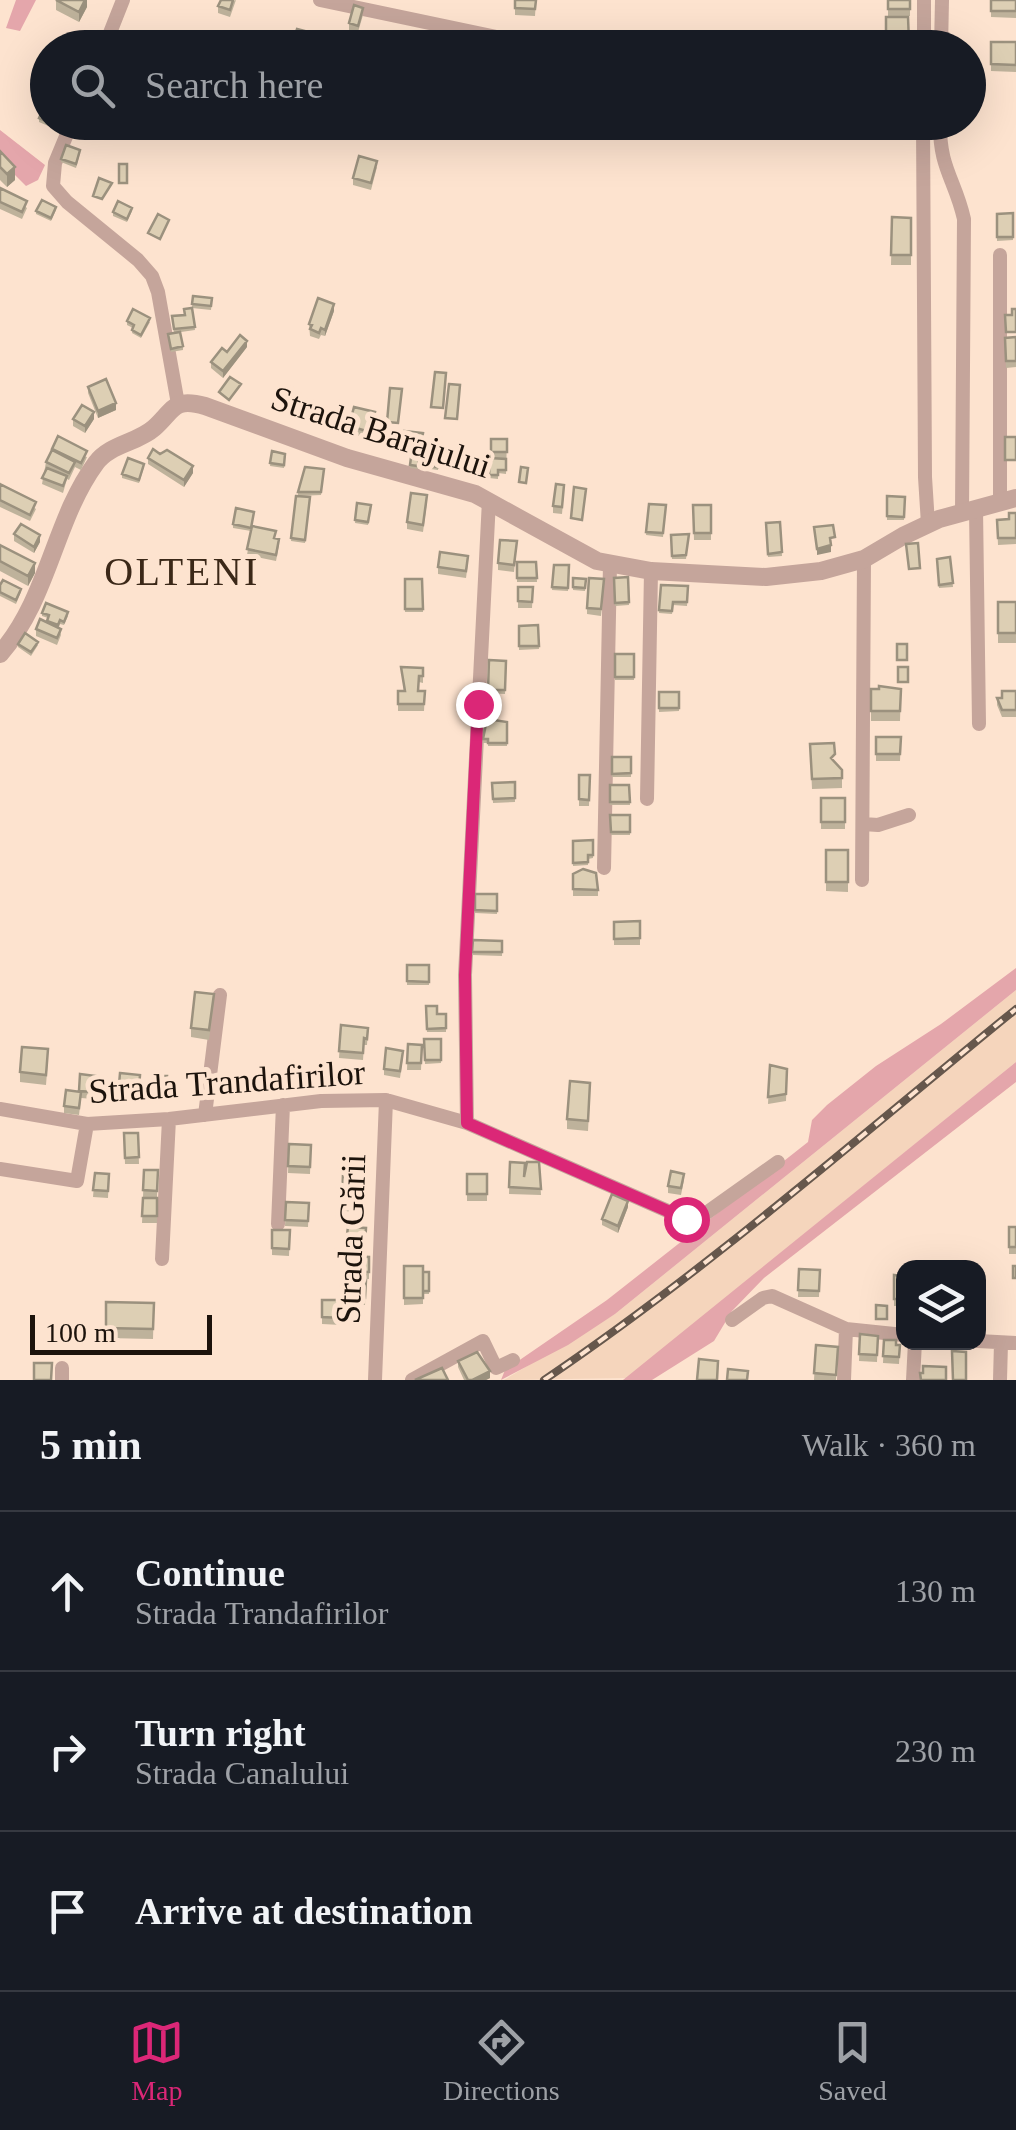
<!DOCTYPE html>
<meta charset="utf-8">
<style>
:root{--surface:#171b24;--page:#242831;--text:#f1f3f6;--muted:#9ea1a6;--line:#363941;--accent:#db2777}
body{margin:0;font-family:Georgia,serif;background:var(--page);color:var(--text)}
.controls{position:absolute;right:30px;bottom:30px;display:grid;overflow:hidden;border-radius:20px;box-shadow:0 10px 40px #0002}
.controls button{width:90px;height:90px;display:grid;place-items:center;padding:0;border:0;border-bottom:2px solid var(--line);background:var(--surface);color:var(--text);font:50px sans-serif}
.scale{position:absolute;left:30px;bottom:25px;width:182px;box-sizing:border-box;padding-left:10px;border:5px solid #1c130c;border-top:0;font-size:28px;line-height:35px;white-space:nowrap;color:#1c130c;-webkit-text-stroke:8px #fde3cf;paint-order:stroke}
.stop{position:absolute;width:30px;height:30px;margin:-22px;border:8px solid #db2777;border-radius:50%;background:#fff}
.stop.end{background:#db2777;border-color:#fff;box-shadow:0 2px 10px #0008}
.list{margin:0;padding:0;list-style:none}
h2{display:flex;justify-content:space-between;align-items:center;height:130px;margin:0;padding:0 40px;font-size:42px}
h2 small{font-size:32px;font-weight:400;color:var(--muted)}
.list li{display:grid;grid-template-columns:65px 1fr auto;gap:30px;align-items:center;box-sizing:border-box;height:160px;padding:0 40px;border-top:2px solid var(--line)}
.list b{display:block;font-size:38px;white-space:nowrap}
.list p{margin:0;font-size:32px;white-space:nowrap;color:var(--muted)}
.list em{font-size:32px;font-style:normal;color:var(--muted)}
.icon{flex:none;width:55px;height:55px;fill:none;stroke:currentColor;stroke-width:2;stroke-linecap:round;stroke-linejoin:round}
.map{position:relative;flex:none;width:1016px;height:1380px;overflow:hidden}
.search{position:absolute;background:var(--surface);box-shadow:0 10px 40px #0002;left:30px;right:30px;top:30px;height:110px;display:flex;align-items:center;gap:25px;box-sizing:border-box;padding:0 35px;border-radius:55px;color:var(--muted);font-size:38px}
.sheet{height:610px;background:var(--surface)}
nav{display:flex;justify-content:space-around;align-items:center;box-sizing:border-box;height:140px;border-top:2px solid var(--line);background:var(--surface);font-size:28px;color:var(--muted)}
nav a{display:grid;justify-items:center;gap:5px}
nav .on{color:var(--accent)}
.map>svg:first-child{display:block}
.built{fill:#f5d5bc}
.green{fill:#e4a6ab}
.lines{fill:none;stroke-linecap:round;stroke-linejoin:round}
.minor{stroke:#c5a59b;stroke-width:14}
.tertiary{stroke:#c5a59b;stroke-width:18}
.rail-casing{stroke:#66574c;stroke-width:8}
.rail{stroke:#fde3cf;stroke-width:4;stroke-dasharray:11;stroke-linecap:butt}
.wall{fill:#beb29b}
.shaded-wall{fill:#9b917e}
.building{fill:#ddcfb4;stroke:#9b917e;stroke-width:2.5}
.route{stroke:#db2777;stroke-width:12}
.labels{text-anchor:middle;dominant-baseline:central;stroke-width:10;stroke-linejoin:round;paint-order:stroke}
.street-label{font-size:35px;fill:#1c130c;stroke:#fde3cf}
.quarter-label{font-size:40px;letter-spacing:2.5px;fill:#3b2818;stroke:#fde3cf}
</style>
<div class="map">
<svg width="1016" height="1380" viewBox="0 0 1016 1380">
<rect width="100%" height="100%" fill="#fde3cf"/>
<path class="built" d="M1016,990V1062L627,1378L504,1380L615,1314Z"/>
<path class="green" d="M16,0H36L20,31L6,28Z
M0,130L45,165L38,180L26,186L0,160Z
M1016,968V990L615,1314L568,1345L501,1380L505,1370L607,1300L808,1142L812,1120L827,1105L876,1066L941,1024Z
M1016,1062V1082L764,1278L732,1311L714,1341L652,1380H623Z"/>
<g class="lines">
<path class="minor" d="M320,0L530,44
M104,48L123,0
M924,48V0
M941,48L942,0
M72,122L55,163L53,186L67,202L138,260L152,276L158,292L178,404
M923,122L925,477L928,524
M940,122C939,168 955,179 964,219L962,513
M1000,255V503
M976,509L979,724
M647,799L651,571
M863,824L878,825L909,815
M604,868L610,564
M862,880L864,559
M0,1109L87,1124L169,1119L321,1101L386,1100L467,1123L686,1219L702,1216L778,1162
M205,1115L220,995
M467,1123L465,975L489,500
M0,1169L77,1181L87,1124
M278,1224L283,1105
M162,1259L169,1119
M732,1320L763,1298L772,1296L846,1329L904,1335
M978,1341L1016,1343
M62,1380V1368
M375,1380L386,1100
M412,1380L483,1341L496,1368L513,1360
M844,1380L846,1329
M913,1380L915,1342
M1000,1380L1001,1343"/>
<path class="tertiary" d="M0,654C49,598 54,520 96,463C110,444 137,443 154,428C174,410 173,397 205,406L347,458L475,494L597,561L651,571L766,577L821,571L864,559L903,536L939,519L1016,498"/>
<g class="rail-casing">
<path id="rail" d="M544,1380C710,1268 861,1135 1016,1009"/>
</g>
<use href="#rail" class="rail"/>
</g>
<path class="wall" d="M56,0H87V7L79,22L56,10Z
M236,0L230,17L218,13V6Z
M515,0H536L535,16L515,15Z
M888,0H910V16H888Z
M991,0H1016V18L991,17Z
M363,15L358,32L349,30V23Z
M886,17H908L909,48H886Z
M991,42H1016V72L991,71Z
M39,118L48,122H56L53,128L39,122Z
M0,151L15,180L7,187L0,180Z
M80,153L76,168L61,162V159Z
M377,167L371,190L353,185V178Z
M0,188L27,208L22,219L0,209Z
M56,210L51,221L36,214V211Z
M132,211L127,222L113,216V212Z
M1013,213V240L997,241V214Z
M892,217L911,218V265H891Z
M193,296L212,298L211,310L192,308Z
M192,308L195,330L174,333L172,316L184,315Z
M334,311L325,336L321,335L319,339L310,336L309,324Z
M127,321L150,322L141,338L132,333L133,328L127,325Z
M1016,337V367L1006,368L1005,338Z
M168,338L183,346V350L171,352Z
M247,347L223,378L211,368V362Z
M88,387L116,410L98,418L88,393Z
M73,419H94L85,433L73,426Z
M375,419L370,439L349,433V426Z
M404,431L423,433L418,469L410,468L412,446L403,445Z
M491,439H507L506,474L498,473V479L489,478Z
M425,445L440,447L438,470L423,468Z
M52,449L87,457L81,470L75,467L69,480L67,479L63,493L42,484L46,462Z
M272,451L285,454L284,468L270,466Z
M160,454L193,473L184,487L148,464V458Z
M144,467L139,483L122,478V474Z
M324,469L321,495L298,496V492Z
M0,484L36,509L30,521L0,507Z
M564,492L562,514L553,513V506Z
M296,496L310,497L305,543L291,541Z
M887,496L905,497L904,520H887Z
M427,502L423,532L407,529V522Z
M357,503L371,505L368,525L355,523Z
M649,504L666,505L663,537L646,535Z
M693,505H711V540H694Z
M1016,513V544L998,545L997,520L1009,519Z
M780,522L782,556L768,557L766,523Z
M233,524L252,526L275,538L279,545L276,561L247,555L251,531L233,528Z
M14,534L40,542L34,553L14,541Z
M689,534L686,559H672L671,535Z
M517,541L514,572L498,570V563Z
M0,545L35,573L28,586L0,571Z
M950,557L953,587L939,588L937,559Z
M517,562H536L537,582H517Z
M468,563L466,578L438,574V567Z
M554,565H569L568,591L552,590Z
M628,577L629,605L615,606L614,578Z
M573,578L586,579L585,591L573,590Z
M405,579H422L423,612H405Z
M0,585L21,592L16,604L0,596Z
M661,585L688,586L687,606L673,605L672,614L659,613Z
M604,586L601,616L587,614V608Z
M518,587H533L532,608H518Z
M998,602H1016V643H998Z
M42,613L68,616L64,625L60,624L59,627L61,635L57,645L36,636V629L47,622L48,618L42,616Z
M538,625L539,649L519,650V626Z
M18,644L38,645L31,656L18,647Z
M615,654H634V680H615Z
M489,660L506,661L505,694L488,693Z
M401,667L423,668V683L419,682L418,691H425L424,711H398V691H404Z
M871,689H901L900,721H871Z
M1016,691V717H1002L997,705V698H1002Z
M659,692H679V711L659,712Z
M507,722V746H488V743H483V739Z
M876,737H901L900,761H876Z
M810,744L835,762L842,770V788L812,789Z
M612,757H631V777H612Z
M579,775H590L589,806H579Z
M515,782V802L493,803L492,783Z
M610,785H629L630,805H610Z
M821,798H845V829H821Z
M610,815H630V835H611Z
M593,840V858L588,859V865L573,866V841Z
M826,850H848V892L826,891Z
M573,874L598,890V896H573Z
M475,894H497V914L475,913Z
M640,921V945H614V922Z
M473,940L502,941V956L472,955Z
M407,965H429V985H407Z
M214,1004L209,1040L191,1037V1028Z
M426,1006L437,1014H446V1032H427Z
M341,1025L368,1028L367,1045H364L363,1060L339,1058Z
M424,1039H441V1063L425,1064Z
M408,1044L422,1045L421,1070H407Z
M403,1057L400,1078L384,1075V1069Z
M48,1059L46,1085L20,1082V1072Z
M770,1065L787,1069L786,1101L768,1104Z
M120,1073L140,1075L139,1095L128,1094L127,1105L118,1104Z
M96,1076L94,1099L81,1098L79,1115L64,1113V1106Z
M155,1076H167L166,1100H155Z
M590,1093L588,1131L567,1129V1119Z
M124,1133H138L139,1164H125Z
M289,1144L311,1145L310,1174L288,1173Z
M510,1162L524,1175L539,1162L541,1195L509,1194Z
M144,1170H158L157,1197H143Z
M95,1173L109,1174L108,1198L93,1197Z
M343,1174L364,1175L362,1212L342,1211Z
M467,1174H487V1201H467Z
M684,1180L681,1195L668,1193V1186Z
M143,1198H157V1223H142Z
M286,1202L309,1203L308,1227L285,1226Z
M628,1207L618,1233L602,1225V1219Z
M348,1227L366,1228L365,1247L346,1246Z
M1009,1227H1016V1254H1009Z
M272,1230H290L289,1256L272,1255Z
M349,1256L369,1257V1279L348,1278Z
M404,1266L423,1272H429V1294H423V1304L404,1305Z
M799,1269L820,1270L819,1297H798Z
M894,1275L904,1276V1306H894Z
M346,1279L366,1280L365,1305L345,1304Z
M322,1300H343L342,1325L322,1324Z
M106,1302L154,1303L153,1339L106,1338Z
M860,1334L878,1336L877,1362L859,1361Z
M884,1340L900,1345L899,1364L883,1363Z
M816,1345L838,1347L836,1380H814Z
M458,1361L490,1378L486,1380H464L458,1367Z"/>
<path class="shaded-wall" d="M85,0H87V7L79,22V12Z
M15,167V180L7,187V174Z
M334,304V311L325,336V330Z
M247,341V347L223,378V371Z
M116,403V410L98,418V411Z
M94,412V419L85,433V426Z
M193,466V473L184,487V480Z
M40,535V542L34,553V547Z
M831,545V552L817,555V549Z
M35,563V573L28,586V576Z
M628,1201V1207L618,1233V1226Z
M490,1371V1378L486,1380H472Z"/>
<path class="building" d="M56,0H85L79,12Z
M221,0H233L230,10L218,6Z
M515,0H536L535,9L515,8Z
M888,0H910V9H888Z
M991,0H1016V11H991Z
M354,5L363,8L358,26L349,23Z
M886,17H908L909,42H886Z
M297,29L312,33L308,48H291Z
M406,41L430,43V48H405Z
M991,42H1016V65L991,64Z
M44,107L48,109V122L39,118Z
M100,122H115L112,129L100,124Z
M66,145L80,150L76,164L61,159Z
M0,151L15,167L7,174L0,167Z
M359,156L377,161L371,183L353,178Z
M119,164H127V183H119Z
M99,178L112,183L102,199L93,196Z
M0,188L27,201L22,212L0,202Z
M42,200L56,207L51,218L36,211Z
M118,201L132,208L127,219L113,212Z
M1013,213V237H997V214Z
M158,214L169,220L160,239L148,233Z
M892,217L911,218V255H891Z
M193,296L212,298L211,306L192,304Z
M318,298L334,304L325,330L321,328L319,333L310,329L312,325L309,324Z
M192,308L195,327L174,329L172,316L185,315L184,309Z
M133,309L150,318L141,335L132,330L134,325L127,321Z
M1012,309H1016V332H1006L1005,315H1012Z
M180,332L183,346L171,349L168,334Z
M240,335L247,341L223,371L211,362L222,348L227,352Z
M1016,337V361H1006L1005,338Z
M435,372L446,373L443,408L431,407Z
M230,377L241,384L229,400L219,392Z
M106,379L116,403L98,411L88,387Z
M449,384L460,385L457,419L445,418Z
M390,388L402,389L398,423L387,422Z
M82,405L94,412L85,426L73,419Z
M317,405L327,412L320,422L310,415Z
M354,407L375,412L370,432L349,426Z
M404,431L423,433L418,466L410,465L413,443L403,441Z
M58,436L87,451L81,463L52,449Z
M1005,437H1016V460H1005Z
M491,439H507V452H491Z
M425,445L440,447L438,467L423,465Z
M153,449L160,454L167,450L193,466L184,480L148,458Z
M52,450L75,462L69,473L46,462Z
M272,451L285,454L284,465L270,463Z
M128,458L144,464L139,480L122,474Z
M490,458L506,459V470H498V475H489Z
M305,467L324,469L321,492H298Z
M521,467L528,468L526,483L519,482Z
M47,468L67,476L63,486L42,478Z
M0,484L36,502L30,515L0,500Z
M556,484L564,485L562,507L553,506Z
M574,487L586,489L582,520L571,518Z
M411,493L427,495L423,525L407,522Z
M296,496L310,497L305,540L291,538Z
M887,496L905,497L904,517L887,516Z
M357,503L371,505L368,522L355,520Z
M649,504L666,505L663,533L646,532Z
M693,505H711V533H694Z
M236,508L254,512L251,528L233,524Z
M1009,513H1016V538H998L997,520L1009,519Z
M780,522L782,552L768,554L766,523Z
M21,524L40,535L34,547L14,534Z
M833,525L835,537L830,538L831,545L817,549L814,527Z
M252,526L276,531L274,538L279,539L276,555L247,549Z
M689,534L686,555L672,556L671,535Z
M500,540L517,541L514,565L498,563Z
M918,543L920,568L909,569L906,544Z
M0,545L35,563L28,576L0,561Z
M440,552L468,556L466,571L438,567Z
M950,557L953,583L939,585L937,559Z
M517,562H536L537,578H517Z
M554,565H569L568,588L552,587Z
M628,577L629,602L615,603L614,578Z
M573,578L586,579L585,588L573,587Z
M589,578L604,579L601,609L587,608Z
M405,579H422L423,609H405Z
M3,580L21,589L16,600L0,592V585Z
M661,585L688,586L687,602H673L672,611L659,610Z
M518,587H533L532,602L518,601Z
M998,602H1016V633H998Z
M46,603L68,612L64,622L60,620L58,625L47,621L49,615L42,613Z
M40,619L61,629L57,638L36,629Z
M538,625L539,646H519V626Z
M25,633L38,642L31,652L18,644Z
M897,644H907V660H897Z
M615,654H634V677H615Z
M489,660L506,661L505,690H488Z
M401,667L423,668V676H419L418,691H425L424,704H398V691H405Z
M898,667H908V682H898Z
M879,686L901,689L900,711H871V689H879Z
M1002,691H1016V710H1002L997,698H1002Z
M659,692H679V708H659Z
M487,719L507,722V743H488V739H483Z
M876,737H901L900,754H876Z
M834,743L835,754L831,758L842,770V778L812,779L810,744Z
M612,757H631V773L612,774Z
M579,775H590L589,800L579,799Z
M515,782V798L493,799L492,783Z
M610,785H629L630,802H610Z
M821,798H845V822H821Z
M610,815H630V832H611Z
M593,840V855H588V862L573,863V841Z
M826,850H848V882H826Z
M583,869L596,873L598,890L573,889V874Z
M475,894H497V911L475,910Z
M640,921V938L614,939V922Z
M473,940L502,941V952H472Z
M407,965H429V982L407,981Z
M195,992L214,994L209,1030L191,1028Z
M426,1006H437V1014H446V1028L427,1029Z
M341,1025L368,1028L367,1039L364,1038L363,1053L339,1051Z
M424,1039H441V1060H425Z
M408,1044L422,1045L421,1063H407Z
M22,1047L48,1049L46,1075L20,1072Z
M386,1048L403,1051L400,1071L384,1069Z
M770,1065L787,1069L786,1094L768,1097Z
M120,1073L140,1075L139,1088L128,1087L127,1098L118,1097Z
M80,1074L96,1076L94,1092L79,1091Z
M155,1076H167L166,1094H155Z
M570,1081L590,1083L588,1121L567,1119Z
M66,1090L81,1092L79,1108L64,1106Z
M124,1133H138L139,1157L125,1158Z
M289,1144L311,1145L310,1167L288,1166Z
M510,1162L525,1163L524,1177L527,1162H539L541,1189L509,1187Z
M144,1170H158L157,1191L143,1190Z
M671,1171L684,1174L681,1188L668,1186Z
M95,1173L109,1174L108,1191L93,1190Z
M343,1174L364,1175L362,1205L342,1204Z
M467,1174H487V1194H467Z
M612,1194L628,1201L618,1226L602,1219Z
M143,1198H157V1216H142Z
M286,1202L309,1203L308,1221L285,1220Z
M348,1227L366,1228L365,1244L346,1242Z
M1009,1227H1016V1247H1009Z
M272,1230H290L289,1249L272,1248Z
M349,1256L369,1257V1272L348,1271Z
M404,1266H423V1298H404Z
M1013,1266H1016V1278H1013Z
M799,1269L820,1270L819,1291L798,1290Z
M423,1272H429V1291H423Z
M894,1275L904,1276V1299H894Z
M346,1279L366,1280L365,1298H345Z
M322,1300H343L342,1318L322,1317Z
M106,1302L154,1303L153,1329L106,1328Z
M876,1305L887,1306V1319H876Z
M860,1334L878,1336L877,1355L859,1354Z
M884,1340H896V1345H900L899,1357L883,1356Z
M816,1345L838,1347L836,1375L814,1373Z
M952,1351L966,1352V1380H953Z
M477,1352L490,1371L472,1380H468L458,1361Z
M699,1359L718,1361L717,1380H697Z
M34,1363H52L51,1380H34Z
M923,1366L946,1367V1380H921L920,1373H923Z
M442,1368L448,1380H415Z
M728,1369L748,1371L747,1380H727Z"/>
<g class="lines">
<path class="route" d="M478,704L465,975L467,1123L686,1219"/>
</g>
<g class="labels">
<g class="street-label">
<text transform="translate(381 432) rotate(18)">Strada Barajului</text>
<text transform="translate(227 1082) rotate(-4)">Strada Trandafirilor</text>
<text transform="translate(351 1239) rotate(-88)">Strada Gării</text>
</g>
<g class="quarter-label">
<text x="182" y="571">OLTENI</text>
</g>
</g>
</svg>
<div class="controls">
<button><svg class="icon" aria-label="layers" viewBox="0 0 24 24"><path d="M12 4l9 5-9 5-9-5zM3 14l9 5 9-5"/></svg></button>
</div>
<div class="scale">100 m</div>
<div class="stop" style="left:686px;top:1219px"></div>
<div class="stop end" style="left:478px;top:704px"></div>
<div class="search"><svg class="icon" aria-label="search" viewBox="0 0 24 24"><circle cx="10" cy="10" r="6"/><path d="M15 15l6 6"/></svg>Search here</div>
</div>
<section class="sheet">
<h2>5 min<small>Walk · 360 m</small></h2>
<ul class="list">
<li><svg class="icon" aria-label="ahead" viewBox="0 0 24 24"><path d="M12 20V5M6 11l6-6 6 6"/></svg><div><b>Continue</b><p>Strada Trandafirilor</p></div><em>130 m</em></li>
<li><svg class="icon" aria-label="right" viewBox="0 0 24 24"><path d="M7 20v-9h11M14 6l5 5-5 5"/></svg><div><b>Turn right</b><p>Strada Canalului</p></div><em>230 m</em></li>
<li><svg class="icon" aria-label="arrive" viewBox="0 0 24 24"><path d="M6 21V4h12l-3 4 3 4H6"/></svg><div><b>Arrive at destination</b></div></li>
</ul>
</section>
<nav>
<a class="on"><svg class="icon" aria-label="map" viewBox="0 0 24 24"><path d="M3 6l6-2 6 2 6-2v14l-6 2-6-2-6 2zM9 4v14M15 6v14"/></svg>Map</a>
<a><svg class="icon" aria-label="directions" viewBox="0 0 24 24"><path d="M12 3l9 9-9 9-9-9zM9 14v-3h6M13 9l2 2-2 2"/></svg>Directions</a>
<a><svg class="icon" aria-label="saved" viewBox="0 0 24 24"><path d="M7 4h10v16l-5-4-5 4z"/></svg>Saved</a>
</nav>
